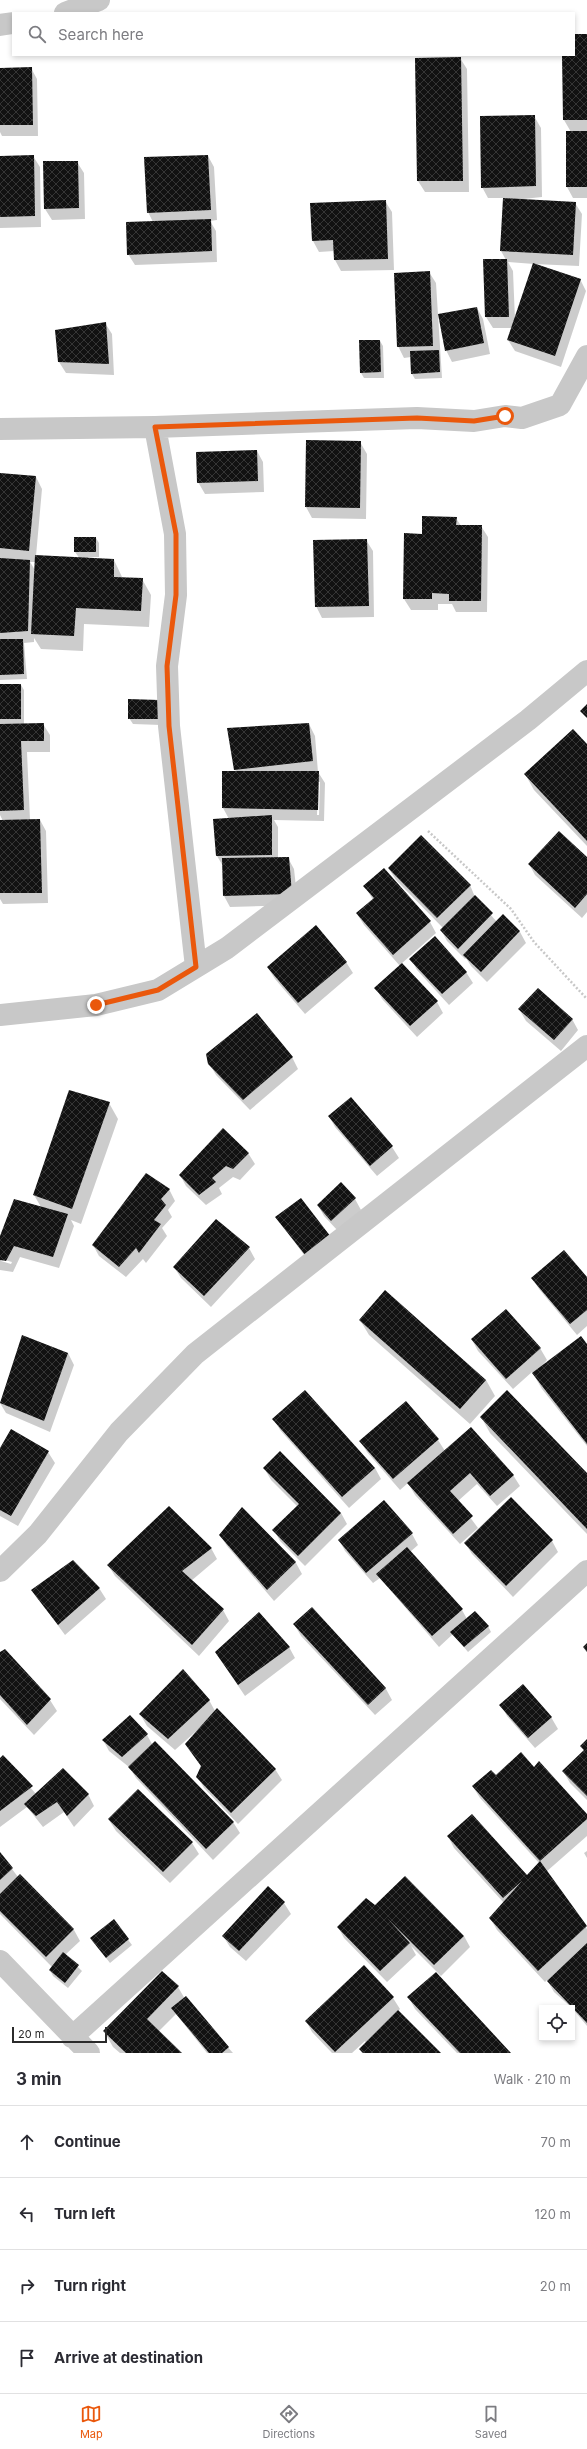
<!DOCTYPE html>
<meta charset="utf-8">
<style>
:root{--surface:#fff;--page:#f7f7f7;--text:#2b2b33;--muted:#7c7c81;--line:#e1e1e2;--accent:#ea580c}
body{margin:0;font-family:Inter,sans-serif;background:var(--page);color:var(--text)}
.controls{position:absolute;right:12px;bottom:12px;display:grid;overflow:hidden;border-radius:0px;box-shadow:0 2px 6px #0003}
.controls button{width:36px;height:36px;display:grid;place-items:center;padding:0;border:0;border-bottom:1px solid var(--line);background:var(--surface);color:var(--text);font:20px sans-serif}
.scale{position:absolute;left:12px;bottom:10px;width:95px;box-sizing:border-box;padding-left:4px;border:2px solid #2b2b2b;border-top:0;font-size:11px;line-height:14px;white-space:nowrap;color:#2b2b2b;-webkit-text-stroke:3px #fff;paint-order:stroke}
.stop{position:absolute;width:12px;height:12px;margin:-9px;border:3px solid #ea580c;border-radius:50%;background:#fff}
.stop.end{background:#ea580c;border-color:#fff;box-shadow:0 1px 4px #0008}
.list{margin:0;padding:0;list-style:none}
h2{display:flex;justify-content:space-between;align-items:center;height:52px;margin:0;padding:0 16px;font-size:17px}
h2 small{font-size:13px;font-weight:400;color:var(--muted)}
.list li{display:grid;grid-template-columns:26px 1fr auto;gap:12px;align-items:center;box-sizing:border-box;height:72px;padding:0 16px;border-top:1px solid var(--line)}
.list b{display:block;font-size:15px;white-space:nowrap}
.list em{font-size:13px;font-style:normal;color:var(--muted)}
.icon{flex:none;width:22px;height:22px;fill:none;stroke:currentColor;stroke-width:2;stroke-linecap:round;stroke-linejoin:round}
.map{position:relative;flex:none;width:587px;height:2053px;overflow:hidden}
.search{position:absolute;background:var(--surface);box-shadow:0 2px 6px #0003;left:12px;right:12px;top:12px;height:44px;display:flex;align-items:center;gap:10px;box-sizing:border-box;padding:0 14px;border-radius:0px;color:var(--muted);font-size:15px}
.sheet{height:340px;background:var(--surface)}
nav{display:flex;justify-content:space-around;align-items:center;box-sizing:border-box;height:56px;border-top:1px solid var(--line);background:var(--surface);font-size:11px;color:var(--muted)}
nav a{display:grid;justify-items:center;gap:2px}
nav .on{color:var(--accent)}
.map>svg:first-child{display:block}
.shadow{fill:#0003;fill-rule:evenodd}
.building{fill:url(#building-cross-hatch)}
.lines{fill:none;stroke-linecap:round;stroke-linejoin:round}
.path{stroke:#c8c8c8;stroke-width:2.5;stroke-dasharray:2 2;stroke-linecap:butt}
.minor{stroke:#c8c8c8;stroke-width:22}
.route{stroke:#ea580c;stroke-width:5}
</style>
<div class="map">
<svg width="587" height="2053" viewBox="0 0 587 2053">
<defs>
<pattern id="building-cross-hatch" width="8" height="8" patternUnits="userSpaceOnUse"><rect width="8" height="8" fill="#121212"/><path d="M0 0l8 8M0 8l8-8" fill="none" stroke="#353535"/></pattern>
</defs>
<rect width="100%" height="100%" fill="#fff"/>
<path class="shadow" d="M574,35H587V198H573L567,187L571,132L564,120L563,55H574Z
M460,58L467,69L469,192H425L418,181Z
M31,68L37,79L38,136H2L0,132V69Z
M534,116L541,128L542,197L514,200L575,203L582,214L579,266L534,264L580,279L586,291L561,367L515,351L508,340L512,328H493L486,317L484,260H506L501,251L504,198H488L482,187ZM508,262L534,264L515,320L513,271Z
M33,156L40,167L41,227L0,228V157Z
M208,156L214,167L217,220L210,221L216,231L217,262L135,265L128,254L153,222L148,212Z
M77,162L84,173L85,219L52,220L45,209Z
M385,201L392,212L394,270L341,271L335,260L334,251L319,252L313,241Z
M429,272L436,283L442,378L415,379L412,374L411,357L404,358L398,346Z
M477,308L483,319L490,354L452,362L446,350Z
M105,323L112,334L114,375L66,373L59,362Z
M380,341L383,346L384,378H364L361,373Z
M360,442L367,454L366,519L312,518L306,507Z
M257,451L263,462L264,492L205,494L198,482Z
M0,474L36,477L42,489L36,556L80,559L75,552L96,538L99,543V557H88V559L114,560L123,579H142L151,595L149,627L84,624L83,651L41,649L34,638V642L24,643L27,679L0,680ZM30,562H35V570Z
M456,518L461,526H481L488,537L487,612H456L452,604H438V610H411L404,599L423,535Z
M366,540L373,551L374,617L322,618L316,606Z
M0,685H21L24,690V724H43L50,735V752H27L30,820H40L46,831L48,903L3,904L0,899V821H3L0,815Z
M158,701L161,725L133,724L129,718Z
M309,724L315,736L318,772L325,783L324,821L274,820L278,827V858H288L294,869L298,905L230,907L224,896L223,866L217,856L214,820L229,819L223,808L236,772L235,769ZM318,782H320L319,815H317Z
M587,745V846L534,790L525,774Z
M587,858V912L582,918L535,875L529,864Z
M389,869L470,885L475,897L497,922L503,916L520,932L526,943L487,982L471,966L466,958L465,959L447,941L441,930L443,928L396,880Z
M384,870L430,922L436,933L401,964L437,1002L443,1013L417,1037L382,999L376,988L400,966L364,925L357,914L373,900L365,886Z
M411,959L466,972L473,983L449,1005L417,970Z
M346,962L353,973L305,1014L275,979L268,968Z
M519,1009L572,1019L578,1030L561,1051L526,1021Z
M292,1057L298,1069L250,1110L216,1075L209,1063Z
M351,1098L392,1147L399,1158L377,1176L335,1127L329,1116Z
M109,1103L118,1119L81,1224L71,1220L74,1226L59,1268L20,1257L13,1272L0,1270V1239L41,1207L34,1195ZM1,1259L12,1262L11,1264L1,1261Z
M248,1153L255,1164L240,1180L233,1177L219,1188L222,1194L206,1205L186,1186L180,1175Z
M169,1189L175,1201L168,1210L172,1217L162,1228L167,1236L146,1263L143,1259L126,1277L99,1256L93,1245Z
M300,1199L313,1267L276,1217Z
M355,1199L361,1210L338,1231L324,1216L318,1205Z
M249,1248L255,1259L211,1307L181,1278L174,1267Z
M532,1278L587,1279V1326L577,1335L539,1289Z
M360,1320L486,1380L495,1396L470,1424L369,1335Z
M23,1336L68,1353L74,1365L50,1432L6,1413L0,1403Z
M472,1340L540,1348L547,1360L538,1370L587,1346V1446L542,1389L532,1372L513,1389L478,1351Z
M406,1403L438,1440L445,1451L513,1475L520,1486L497,1506L477,1484L458,1501L478,1528L460,1544L415,1495L408,1483L400,1490L367,1452L360,1441Z
M481,1417L587,1475V1534L490,1433Z
M274,1419L375,1468L381,1479L349,1508L280,1430Z
M0,1450L48,1452L55,1463L18,1526L0,1516Z
M264,1468L341,1513L347,1524L305,1566L280,1541L274,1530L298,1507L271,1480Z
M243,1508L296,1563L302,1574L274,1601L227,1546L220,1535Z
M412,1534L418,1545L410,1552L462,1610L467,1619L488,1626L491,1632L468,1652L453,1634L439,1647L380,1578L373,1583L345,1551L339,1540Z
M552,1541L558,1552L513,1597L472,1554L465,1543Z
M211,1548L217,1559L191,1581L223,1610L229,1621L199,1656L115,1576L108,1565Z
M99,1588L106,1599L65,1635L32,1590Z
M311,1609L386,1689L392,1700L375,1715L301,1636L294,1624Z
M289,1647L295,1658L245,1696L216,1653Z
M0,1653L50,1700L57,1711L34,1735L0,1699Z
M209,1700L215,1711L275,1769L282,1780L238,1824L204,1788L197,1776L202,1767L186,1744L202,1726L175,1750L147,1726L140,1714Z
M501,1705L551,1717L558,1729L535,1748L507,1716Z
M147,1735L152,1744L233,1822L240,1833L213,1860L136,1778L129,1767L109,1751L103,1740Z
M587,1741V1800L570,1783L563,1771L584,1751L581,1746Z
M3,1756L36,1794H88L94,1806L74,1827L64,1812L43,1827L27,1807L0,1827V1759Z
M534,1768L587,1816V1836L546,1872L587,1929V2026L572,2008L554,1992L547,1980L545,1982L497,1930L490,1918L504,1903L454,1848L448,1836L527,1877L539,1863L480,1798L473,1787L496,1776Z
M138,1790L192,1843L199,1854L170,1883L116,1831L109,1820Z
M587,1851V1858L584,1853Z
M0,1853L18,1877L20,1875L74,1930L80,1941L65,1955L82,1971L68,1988L53,1976L50,1970L52,1967L0,1914Z
M284,1903L291,1914L246,1961L230,1947L223,1936Z
M375,1907L464,1936L470,1947L441,1976L411,1946L416,1955L387,1982L344,1938L338,1927Z
M114,1921L132,1945L110,1963L95,1944Z
M364,1967L393,1998L400,2009L398,2011L439,2053H362L360,2049L366,2043L365,2041L352,2053H332L312,2032L306,2021Z
M178,1987L185,1999L233,2053H207L176,2014L158,2032L180,2053H120L113,2047L104,2031Z
M409,1998L510,2053H457L415,2009Z"/>
<path class="building" d="M574,34H587V120H563L562,55H574Z
M461,57L463,181H417L415,58Z
M32,67L33,125H0V68Z
M535,115L536,186L481,188L480,116Z
M566,131H587V187H566Z
M34,155L35,216L0,217V156Z
M208,155L211,210L147,213L144,157Z
M43,161H78L79,208L44,209Z
M503,198L576,202L573,255L500,251Z
M386,200L388,259L334,260L333,240L312,241L310,203Z
M211,219L212,251L127,255L126,222Z
M483,259H507L509,317H485Z
M533,263L581,279L555,356L507,340Z
M430,271L433,346L397,347L394,273Z
M477,307L484,343L445,351L438,314Z
M106,322L109,364L58,362L55,330Z
M359,340H380L381,372L360,373Z
M439,350L440,372L411,374L410,351Z
M306,440L361,441L360,508L305,507Z
M257,450L258,481L197,483L196,452Z
M0,473L36,476L29,551L0,548Z
M422,516L457,517L456,525H482L481,601H449V594L432,593V599H403L404,533L422,534Z
M74,537H96V552H74Z
M367,539L369,606L315,607L313,540Z
M35,555L114,559V577L143,578L141,611L76,608L74,636L31,634Z
M0,558L30,560L28,631L0,633Z
M0,639H23L24,674L0,675Z
M0,684H21V719H0Z
M128,699L159,700L158,719H128Z
M587,704V718L580,711Z
M44,723V741H21L24,810L0,811V724Z
M309,723L313,761L234,770L227,728Z
M573,729L587,744V841L524,774Z
M222,771H319L318,810L222,808Z
M272,815V855L216,856L213,819Z
M40,819L42,893H0V820Z
M559,831L587,857V894L575,908L528,864Z
M421,835L471,885L437,918L388,868Z
M289,857L292,894L223,896L222,858Z
M384,868L431,921L393,955L356,913L374,898L363,886Z
M475,895L493,913L458,949L440,930Z
M503,914L520,931L481,972L463,955Z
M316,925L347,962L298,1003L267,967Z
M435,936L467,972L442,994L409,959Z
M402,963L438,1001L410,1026L374,988Z
M538,988L573,1019L554,1040L518,1009Z
M257,1013L293,1057L243,1100L208,1064L206,1054Z
M69,1090L110,1102L72,1209L33,1195Z
M351,1097L393,1146L370,1166L328,1116Z
M223,1128L249,1153L233,1169L226,1166L212,1178L216,1182L199,1195L179,1175Z
M146,1173L170,1189L161,1199L166,1205L154,1220L161,1224L139,1253L136,1248L119,1267L92,1245Z
M341,1182L356,1198L331,1221L317,1205Z
M301,1198L331,1237L306,1256L275,1217Z
M14,1199L68,1214L53,1257L14,1246L6,1261L0,1260V1236Z
M216,1219L250,1247L204,1296L173,1267Z
M564,1250L587,1277V1310L570,1324L531,1278Z
M385,1290L486,1380L460,1409L359,1320Z
M506,1309L541,1348L506,1379L471,1339Z
M22,1335L68,1353L44,1421L0,1403Z
M581,1336L587,1344V1444L532,1373Z
M305,1390L375,1468L342,1497L272,1419Z
M507,1390L587,1473V1529L480,1417Z
M406,1401L439,1439L393,1479L359,1441Z
M471,1427L514,1475L490,1496L470,1473L450,1491L473,1516L453,1534L407,1483Z
M11,1429L49,1451L11,1516L0,1510V1448Z
M280,1451L341,1513L298,1556L272,1530L299,1504L263,1468Z
M511,1497L553,1540L506,1586L464,1543Z
M384,1500L413,1533L366,1573L338,1540Z
M169,1506L212,1548L182,1571L224,1609L192,1645L107,1565Z
M242,1507L296,1562L267,1590L219,1535Z
M407,1547L463,1609L432,1636L376,1574Z
M73,1560L100,1588L58,1625L31,1590Z
M312,1607L386,1688L368,1705L293,1624Z
M475,1611L489,1626L464,1647L450,1632Z
M259,1612L290,1647L238,1685L215,1652Z
M587,1643V1652L583,1647Z
M5,1649L51,1699L27,1725L0,1695V1652Z
M183,1669L210,1700L168,1739L139,1714Z
M523,1684L552,1717L528,1738L499,1705Z
M217,1708L276,1769L231,1813L196,1777L201,1766L185,1744Z
M130,1715L148,1734L122,1757L102,1740Z
M587,1739V1796L562,1771L584,1750L580,1746Z
M155,1741L234,1822L206,1849L128,1767Z
M521,1752L534,1767L539,1761L587,1814V1819L540,1861L472,1786L491,1770L496,1775Z
M3,1755L33,1786L0,1811V1758Z
M63,1768L89,1794L67,1816L57,1802L36,1816L24,1804Z
M138,1789L193,1842L163,1872L108,1819Z
M472,1814L527,1875L540,1861L587,1926L538,1971L489,1918L522,1881L503,1898L447,1836Z
M0,1852L13,1868L0,1880Z
M20,1874L74,1929L46,1957L0,1911V1894Z
M405,1876L464,1936L434,1965L387,1918L410,1943L380,1971L337,1927L366,1898L375,1905Z
M268,1886L285,1902L239,1951L222,1936Z
M114,1919L129,1939L106,1958L90,1938Z
M587,1943V2023L547,1981Z
M63,1952L79,1965L65,1983L49,1970Z
M364,1965L394,1997L335,2052L305,2021Z
M162,1971L179,1986L147,2019L182,2053H126L103,2031Z
M436,1972L511,2053H460L407,1997Z
M186,1996L229,2047L222,2053H209L171,2008Z
M398,2010L441,2053H363L359,2049Z"/>
<g class="lines">
<path class="path" d="M428,831L511,909L534,942L587,999"/>
<path class="minor" d="M65,13L99,0
M0,25L13,23
M155,427L175,534L176,595L167,666L169,726L196,967
M0,429L155,427L417,418L474,421L505,416L522,418L560,405L587,356
M0,1015L96,1005L158,990L227,948L528,720L587,671
M0,1571L38,1534L119,1432L195,1354L587,1046
M0,1961L89,2053
M72,2037L587,1571"/>
</g>
<g class="lines">
<path class="route" d="M96,1005L158,990L196,967L169,726L167,666L176,595V534L155,427L417,418L474,421L505,416"/>
</g>
</svg>
<div class="controls">
<button><svg class="icon" aria-label="locate" viewBox="0 0 24 24"><circle cx="12" cy="12" r="6"/><path d="M12 2v4M12 18v4M2 12h4M18 12h4"/></svg></button>
</div>
<div class="scale">20 m</div>
<div class="stop" style="left:505px;top:416px"></div>
<div class="stop end" style="left:96px;top:1005px"></div>
<div class="search"><svg class="icon" aria-label="search" viewBox="0 0 24 24"><circle cx="10" cy="10" r="6"/><path d="M15 15l6 6"/></svg>Search here</div>
</div>
<section class="sheet">
<h2>3 min<small>Walk · 210 m</small></h2>
<ul class="list">
<li><svg class="icon" aria-label="ahead" viewBox="0 0 24 24"><path d="M12 20V5M6 11l6-6 6 6"/></svg><div><b>Continue</b></div><em>70 m</em></li>
<li><svg class="icon" aria-label="left" viewBox="0 0 24 24"><path d="M17 20v-9H6M10 6l-5 5 5 5"/></svg><div><b>Turn left</b></div><em>120 m</em></li>
<li><svg class="icon" aria-label="right" viewBox="0 0 24 24"><path d="M7 20v-9h11M14 6l5 5-5 5"/></svg><div><b>Turn right</b></div><em>20 m</em></li>
<li><svg class="icon" aria-label="arrive" viewBox="0 0 24 24"><path d="M6 21V4h12l-3 4 3 4H6"/></svg><div><b>Arrive at destination</b></div></li>
</ul>
</section>
<nav>
<a class="on"><svg class="icon" aria-label="map" viewBox="0 0 24 24"><path d="M3 6l6-2 6 2 6-2v14l-6 2-6-2-6 2zM9 4v14M15 6v14"/></svg>Map</a>
<a><svg class="icon" aria-label="directions" viewBox="0 0 24 24"><path d="M12 3l9 9-9 9-9-9zM9 14v-3h6M13 9l2 2-2 2"/></svg>Directions</a>
<a><svg class="icon" aria-label="saved" viewBox="0 0 24 24"><path d="M7 4h10v16l-5-4-5 4z"/></svg>Saved</a>
</nav>
